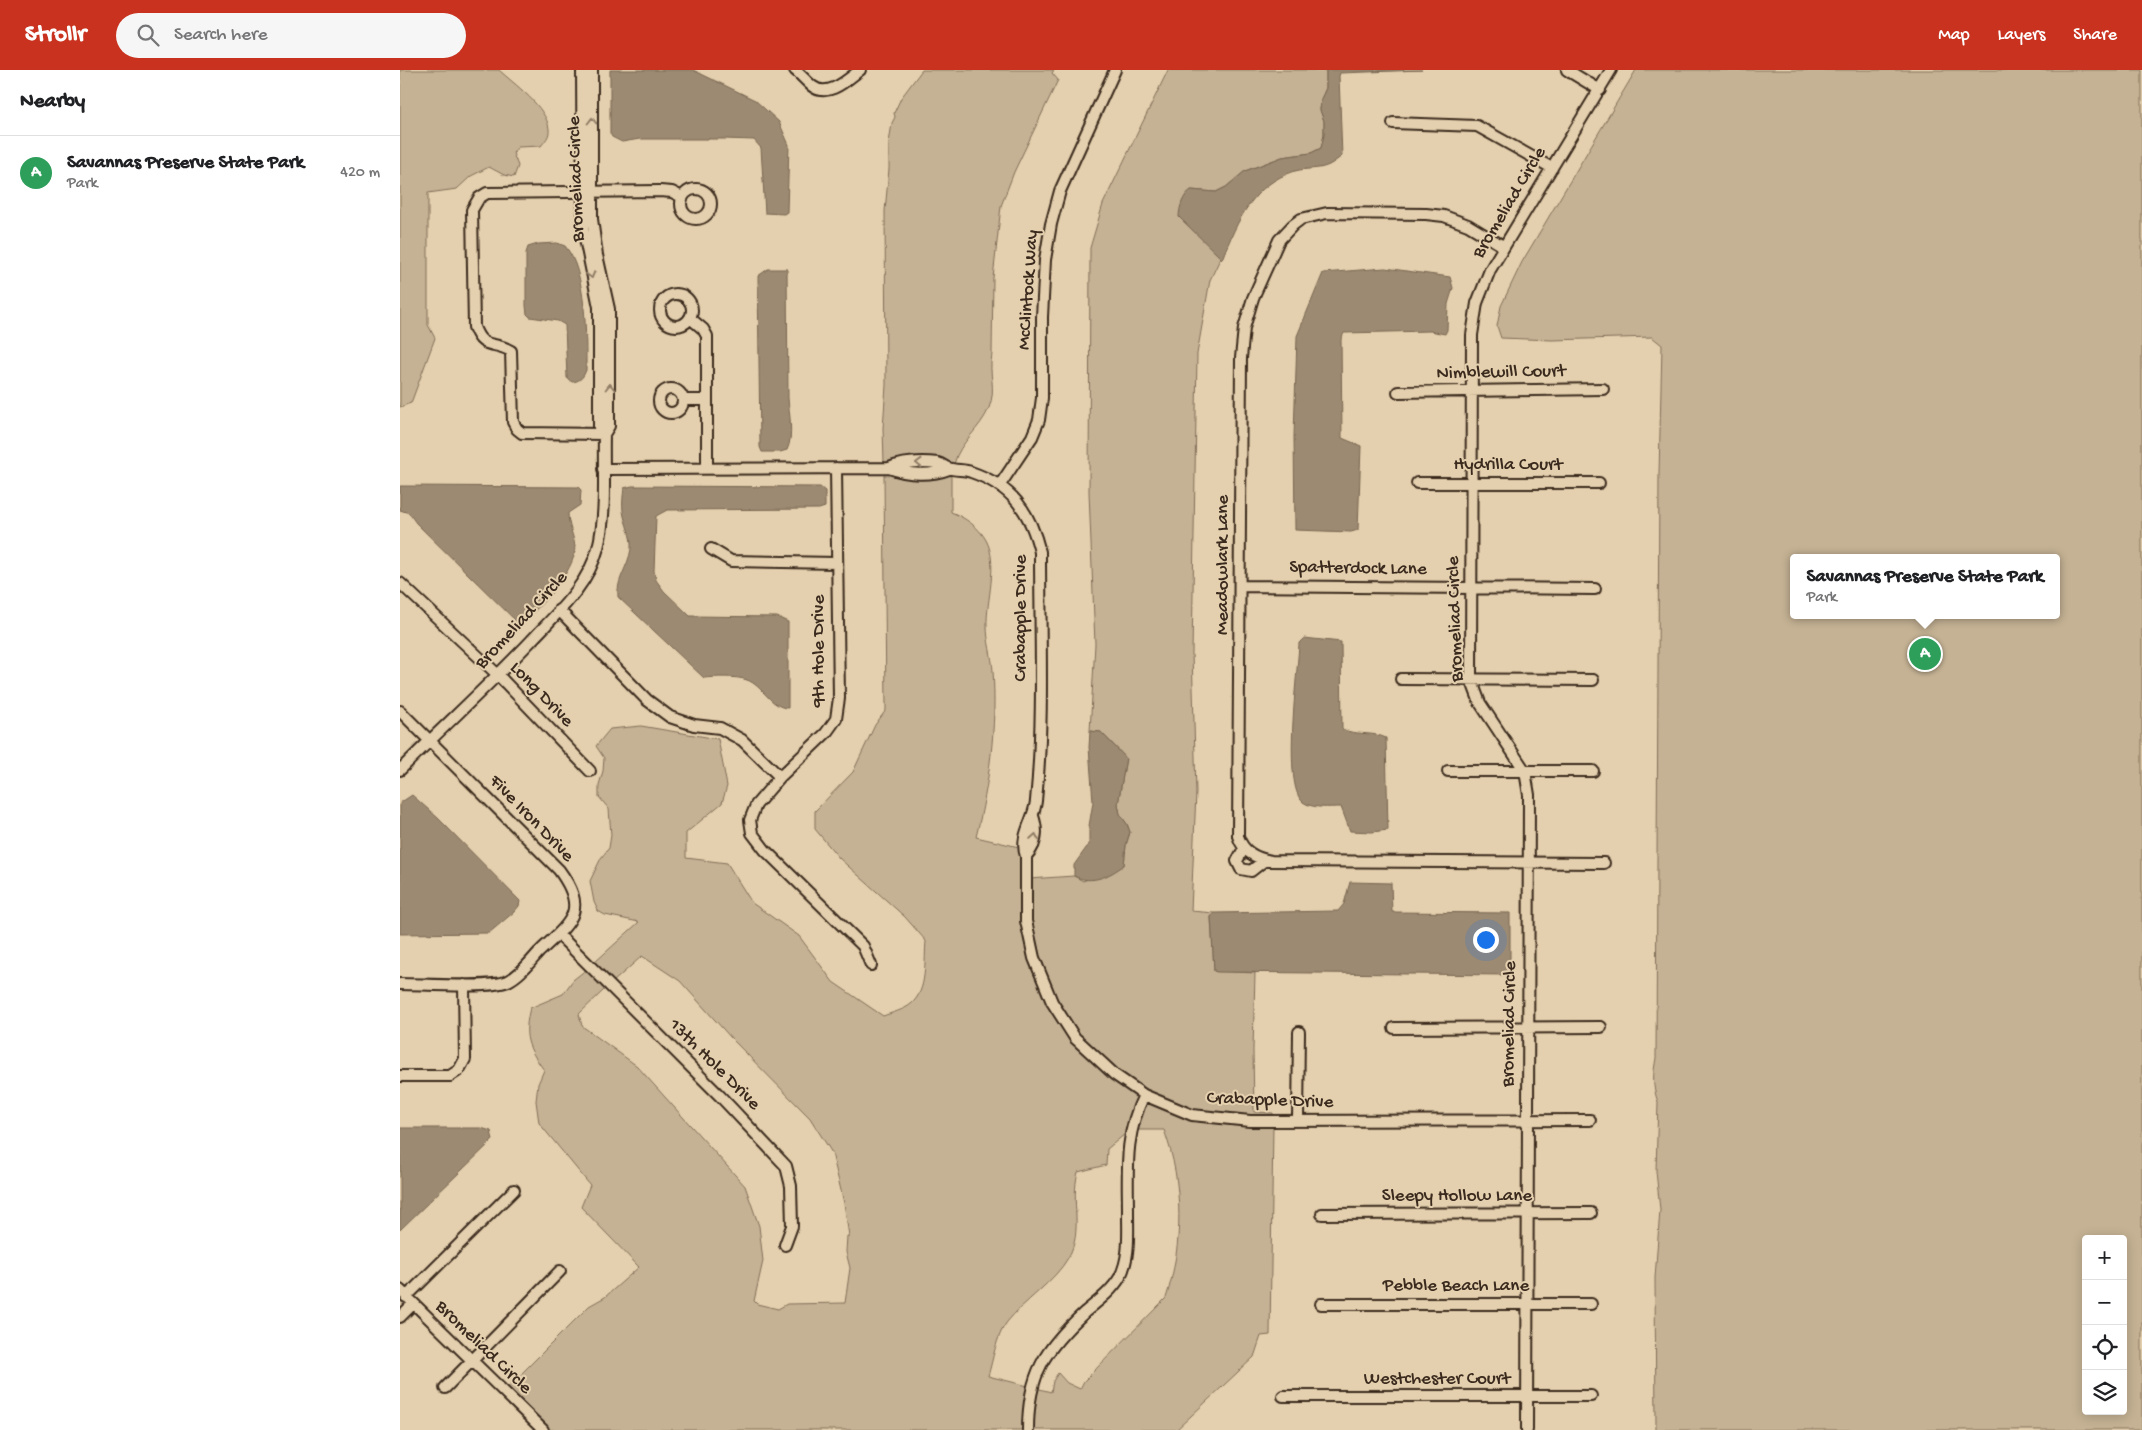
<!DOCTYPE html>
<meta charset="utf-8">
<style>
:root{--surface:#fff;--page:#f6f6f6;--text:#202124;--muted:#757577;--line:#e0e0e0;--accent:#c8321e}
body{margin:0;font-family:"Gochi Hand",sans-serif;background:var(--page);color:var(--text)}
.controls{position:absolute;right:15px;bottom:15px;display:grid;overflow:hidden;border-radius:5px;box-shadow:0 2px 12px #0003}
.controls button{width:45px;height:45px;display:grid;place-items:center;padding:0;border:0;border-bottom:1px solid var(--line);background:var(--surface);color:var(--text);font:25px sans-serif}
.you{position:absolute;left:1085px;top:869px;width:18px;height:18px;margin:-12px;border:4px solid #fff;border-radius:50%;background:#1a73e8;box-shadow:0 0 0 8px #1a73e833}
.badge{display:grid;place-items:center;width:32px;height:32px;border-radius:50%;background:var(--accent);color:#fff;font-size:16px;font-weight:700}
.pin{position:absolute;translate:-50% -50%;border:2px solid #fff;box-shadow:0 1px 5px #0006}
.popup{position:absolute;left:1390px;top:484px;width:270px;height:65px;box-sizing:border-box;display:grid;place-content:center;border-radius:5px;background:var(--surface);filter:drop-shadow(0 1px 4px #0005);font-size:16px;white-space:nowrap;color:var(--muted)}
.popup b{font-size:19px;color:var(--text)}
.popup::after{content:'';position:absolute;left:50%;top:100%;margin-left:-10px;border:10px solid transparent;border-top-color:var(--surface)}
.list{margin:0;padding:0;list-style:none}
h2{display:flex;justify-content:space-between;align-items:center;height:65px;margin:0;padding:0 20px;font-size:21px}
h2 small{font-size:16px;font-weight:400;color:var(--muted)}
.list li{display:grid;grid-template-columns:32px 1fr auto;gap:15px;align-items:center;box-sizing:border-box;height:75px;padding:0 20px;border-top:1px solid var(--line)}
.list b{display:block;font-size:19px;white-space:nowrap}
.list p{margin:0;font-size:16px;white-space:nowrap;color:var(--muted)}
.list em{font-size:16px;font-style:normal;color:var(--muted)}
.icon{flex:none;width:28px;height:28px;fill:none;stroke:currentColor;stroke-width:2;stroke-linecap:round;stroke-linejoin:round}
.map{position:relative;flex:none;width:1742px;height:1360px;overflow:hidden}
header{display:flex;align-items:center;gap:30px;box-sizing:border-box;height:70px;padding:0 25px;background:var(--accent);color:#fff}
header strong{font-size:24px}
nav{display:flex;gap:28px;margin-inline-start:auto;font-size:18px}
.search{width:350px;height:45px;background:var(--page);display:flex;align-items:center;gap:12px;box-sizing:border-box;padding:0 18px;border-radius:28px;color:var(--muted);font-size:19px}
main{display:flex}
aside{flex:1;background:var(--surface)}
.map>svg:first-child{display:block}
.green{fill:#c5b294;stroke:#806e59;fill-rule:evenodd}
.water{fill:#9d8a72;stroke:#766450}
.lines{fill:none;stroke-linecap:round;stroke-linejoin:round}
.minor-casing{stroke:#3b2a1e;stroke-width:14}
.minor{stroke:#e4d0ae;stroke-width:10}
.oneway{stroke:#907d66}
.labels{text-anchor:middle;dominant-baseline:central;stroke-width:4;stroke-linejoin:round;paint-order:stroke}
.street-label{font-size:19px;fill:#3b2a1e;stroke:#e4d0ae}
</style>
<header>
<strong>Strollr</strong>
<div class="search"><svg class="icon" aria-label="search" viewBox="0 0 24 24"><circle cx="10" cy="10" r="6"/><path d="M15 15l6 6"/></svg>Search here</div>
<nav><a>Map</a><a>Layers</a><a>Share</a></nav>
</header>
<main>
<aside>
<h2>Nearby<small></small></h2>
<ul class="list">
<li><span class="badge" style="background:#2e9e5b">A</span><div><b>Savannas Preserve State Park</b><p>Park</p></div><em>420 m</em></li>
</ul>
</aside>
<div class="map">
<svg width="1742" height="1360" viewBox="0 0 1742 1360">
<rect width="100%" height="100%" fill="#e4d0ae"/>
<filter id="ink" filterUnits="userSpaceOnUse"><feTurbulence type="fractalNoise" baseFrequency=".02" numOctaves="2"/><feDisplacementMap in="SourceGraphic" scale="10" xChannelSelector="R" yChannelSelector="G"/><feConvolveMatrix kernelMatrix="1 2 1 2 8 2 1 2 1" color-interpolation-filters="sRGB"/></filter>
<g filter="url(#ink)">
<path class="green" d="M0,0H99C114,14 147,37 149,59C150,66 145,71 141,76L118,77L113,83L118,96L114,107L104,105L89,97L71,106L57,119L28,123V255L35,268L11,333L0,337Z
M522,0H654L652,3L658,10L614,102L601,136L593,208L592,284C588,306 597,317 589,338C580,360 560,371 554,394L510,388L484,393L483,358L486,315L485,141L489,99V73L492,53L495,47L494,43L501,28Z
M768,0H926V18L921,29L920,40L924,51V65L921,78L911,83L882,87L845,101L826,117L816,122L791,120L798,164L821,187L810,210L797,284L792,583L796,722L791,841L814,843L811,847L814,901L855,903L853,980L854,1042L873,1043V1047C847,1047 818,1046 794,1040C785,1038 777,1033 769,1030C695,1000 639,931 630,850C628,837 629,822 629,809L674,806L683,811L724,795L726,775L730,762L727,754L720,744L718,734L726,688L701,662L690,661L695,574L689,422L690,178L703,134Z
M1236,0H1742V1360H1256L1255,1208L1260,1140L1256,1101L1258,1032C1252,1016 1253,1004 1256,988L1259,404L1262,275L1252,267L1152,270L1101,268L1097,256L1101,236L1122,192ZM1394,488H1656V545H1394ZM1686,1169H1723V1341H1686Z
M484,403L502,408H538L551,405V442C564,447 579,457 586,470C599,494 586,531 587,556C587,571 592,586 593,601C597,657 589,714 576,767L619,777L622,788L621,851L630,890L648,934L672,971L738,1027L731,1042L725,1064L707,1079L706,1095L678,1102C670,1132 684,1161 668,1188C655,1211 623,1232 607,1252C596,1266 593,1290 588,1306L628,1316L624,1337V1360H150L106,1319L189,1236L205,1227L239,1197L181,1137L190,1115L139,1053L136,1031L138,1014L144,1000C127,977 123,966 130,938L163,924L173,910L187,899L206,918L179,944L182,956L237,996L345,1116L359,1156L363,1191L354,1231L357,1234L378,1239L387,1234L445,1233L450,1198L446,1182L447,1166H449L444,1133L432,1083L410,1048L332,969L280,911L242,886L213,912L194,893L239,852L205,845L198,841L194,832L190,811L201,788L209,778L211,765L209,739L199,727V715L203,701L204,688L196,676L210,659L241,656L318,669L327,716L322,733L286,763V788L327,793L352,833L399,866L433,912L483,946C491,943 504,940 511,934C528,920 524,891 526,871L505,847L439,788L415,759V741L453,702L475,655L486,640Z
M746,1031L792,1050L850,1056H873L870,1265L861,1266L854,1287L776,1360H633V1337L636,1318L651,1322L653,1311L658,1303L667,1313L680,1319L684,1311L766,1228C783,1176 784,1113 764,1060H735Z"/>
<path class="water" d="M210,0H293L355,30L379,52L389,75L387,142L384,144L365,143L361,78L354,70L324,69H240L222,72L212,67L210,63Z
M926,0H1022L940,3L939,6L942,86C938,89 933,93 929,95C919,100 906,98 895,101C852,115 838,150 822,189L779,147C779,138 783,125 791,120L816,122L826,117L845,101L882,87L911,83L921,78L924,65V51L920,40L921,29L926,18Z
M157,173L165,176C187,201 186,268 186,300C183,308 180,311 172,312L167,308L165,255L158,251L130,247L127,244L126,236V183L128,177L138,174Z
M985,198L1050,207L1053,218L1048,234L1047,260L1045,264L1030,261L944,263L941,269L942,368L961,376L958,460L951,462L895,460L894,366L897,266L923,203Z
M368,199H387L388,328C389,343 394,366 387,380L380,382H362L360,377L358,206Z
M0,416L178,417L181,420L180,435L168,443C168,455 174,466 175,477C176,502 137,539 120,555L16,453L9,443L0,440Z
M232,416L420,417L425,421V437L419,439L267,440L256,446L254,501L256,510L264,521L290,546L377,547L388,552V638C371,638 362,615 347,610C338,606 314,607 304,608L218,527C216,509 228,498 231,479C232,465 225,455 223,441C222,434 223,425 224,418Z
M904,568L941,572L942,659C956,666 972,661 986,668L988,760L972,762L950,761L941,737C930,737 912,739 903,732C882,716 898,601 899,573Z
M690,661L701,662L726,688L718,734L720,744L727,754L730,762L726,775L724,795C710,806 692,815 674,806V795L689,774V756L693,732L689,677Z
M12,725L38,748L120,831L119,836L114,842L89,863L0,864V733Z
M950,812L991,813L992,842L1110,843V903L1106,905L817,902L814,901L811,847L814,843L938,841L944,834Z
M0,1058H81L91,1061L93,1070L0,1160Z"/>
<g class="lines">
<g class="minor-casing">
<path id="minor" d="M182,0L183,159L199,237V357L204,364
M395,0C401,5 406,11 412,16C428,29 448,9 460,0
M1167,0L1200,20
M993,53L1077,56L1152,98
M281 134a15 15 0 1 1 30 0a15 15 0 1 1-30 0Z
M1103,176L1068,155L1044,146L1026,144L927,143L901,149L893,155L879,170L853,228L844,258L841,288L838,766C843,782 855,788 871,791L1204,793
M260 240a16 16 0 1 1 32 0a16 16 0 1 1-32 0Z
M290,248L303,259L307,266V398
M259 331a12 12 0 1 1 24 0a12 12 0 1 1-24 0Z
M998,322L1203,319
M283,330H307
M204,364L122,363L117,359L113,352L111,281C92,270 83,281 74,257L72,140L79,128L87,123L260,121L272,122L282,127
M436,398L439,628L436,649L426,663L380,707L356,735L350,750L352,763L365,780L463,876L471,895
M489,398C503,392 522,391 538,393C542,394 545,397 548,398C556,401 564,399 571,402C612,416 630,441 640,482C640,565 644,649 636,731C634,751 619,766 626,786V851L634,888L652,932L675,968L715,1005L744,1025L792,1045L850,1051L1190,1050
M203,399L489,398C508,405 531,406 549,399
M1017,413H1199
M600,415L632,367L639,350L642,328V247L645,190L651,154L660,121L715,0
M311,479L331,491L436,493
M0,513L98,605L190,701
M841,516L1195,519
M159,540L247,630L270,647L294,655L320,658L342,670L380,707
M1001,609L1193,610
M0,641L159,800C189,841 171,852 139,882C130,892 120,905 108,911C90,919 23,914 0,914
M0,700C43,657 88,616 130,572C156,544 188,516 198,478C207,443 203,400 204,364L209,356V239L197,185L192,149V0
M1048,701H1193
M844,778L837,791L841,799L851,801L865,790
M626,786C637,775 638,761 633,746
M158,864L320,1026L386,1096L391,1116L392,1156L385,1175
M994,958L1201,957
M0,1006H50L59,1000L65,989L64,915
M898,1051L899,962
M922,1144L1191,1143
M0,1220L143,1360
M6,1227L114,1120
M921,1234H1191
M0,1247L13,1234
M45,1318L160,1201
M883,1326H1191
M628,1360C628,1304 645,1279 685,1242C697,1232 712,1221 720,1207C730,1187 728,1165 728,1144C728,1100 724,1066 744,1025
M1127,1360L1129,725L1125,701L1080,633L1071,609L1072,265L1077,233L1090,200L1211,0"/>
</g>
<use href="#minor" class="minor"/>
</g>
<defs><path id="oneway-chevron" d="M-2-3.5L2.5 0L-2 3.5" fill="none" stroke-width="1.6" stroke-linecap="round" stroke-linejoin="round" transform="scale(1.25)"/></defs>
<g class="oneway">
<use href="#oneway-chevron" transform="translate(192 51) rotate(-90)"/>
<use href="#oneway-chevron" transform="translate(191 205) rotate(75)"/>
<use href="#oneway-chevron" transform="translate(210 317) rotate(-90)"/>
<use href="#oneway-chevron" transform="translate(519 393) rotate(-179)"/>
<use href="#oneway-chevron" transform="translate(635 767) rotate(-80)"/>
</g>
</g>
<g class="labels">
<g class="street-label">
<text transform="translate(177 109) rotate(-92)">Bromeliad Circle</text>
<text transform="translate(1110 133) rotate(-59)">Bromeliad Circle</text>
<text transform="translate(629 220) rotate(-86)">McClintock Way</text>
<text transform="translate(1101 303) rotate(-1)">Nimblewill Court</text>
<text x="1108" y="395">Hydrilla Court</text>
<text transform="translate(823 495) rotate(-90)">Meadowlark Lane</text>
<text transform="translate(958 499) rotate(1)">Spatterdock Lane</text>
<text transform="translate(621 548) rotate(-90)">Crabapple Drive</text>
<text transform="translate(1056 549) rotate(-92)">Bromeliad Circle</text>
<text transform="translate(122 551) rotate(-47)">Bromeliad Circle</text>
<text transform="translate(419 581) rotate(-90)">9th Hole Drive</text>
<text transform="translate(141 625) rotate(46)">Long Drive</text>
<text transform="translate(131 749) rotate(46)">Five Iron Drive</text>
<text transform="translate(1110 954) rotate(-89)">Bromeliad Circle</text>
<text transform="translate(314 995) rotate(45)">13th Hole Drive</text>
<text transform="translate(870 1031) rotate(2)">Crabapple Drive</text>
<text x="1057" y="1126">Sleepy Hollow Lane</text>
<text x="1056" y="1216">Pebble Beach Lane</text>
<text transform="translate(83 1278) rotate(44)">Bromeliad Circle</text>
<text x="1037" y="1309">Westchester Court</text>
</g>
</g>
</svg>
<div class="controls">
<button>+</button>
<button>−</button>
<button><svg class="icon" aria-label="locate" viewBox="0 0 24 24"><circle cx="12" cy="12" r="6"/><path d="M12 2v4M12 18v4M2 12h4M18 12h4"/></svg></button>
<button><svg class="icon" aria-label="layers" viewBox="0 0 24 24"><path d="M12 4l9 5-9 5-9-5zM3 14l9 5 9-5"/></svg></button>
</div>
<div class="you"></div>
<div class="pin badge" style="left:1525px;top:584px;background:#2e9e5b">A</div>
<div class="popup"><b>Savannas Preserve State Park</b>Park</div>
</div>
</main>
